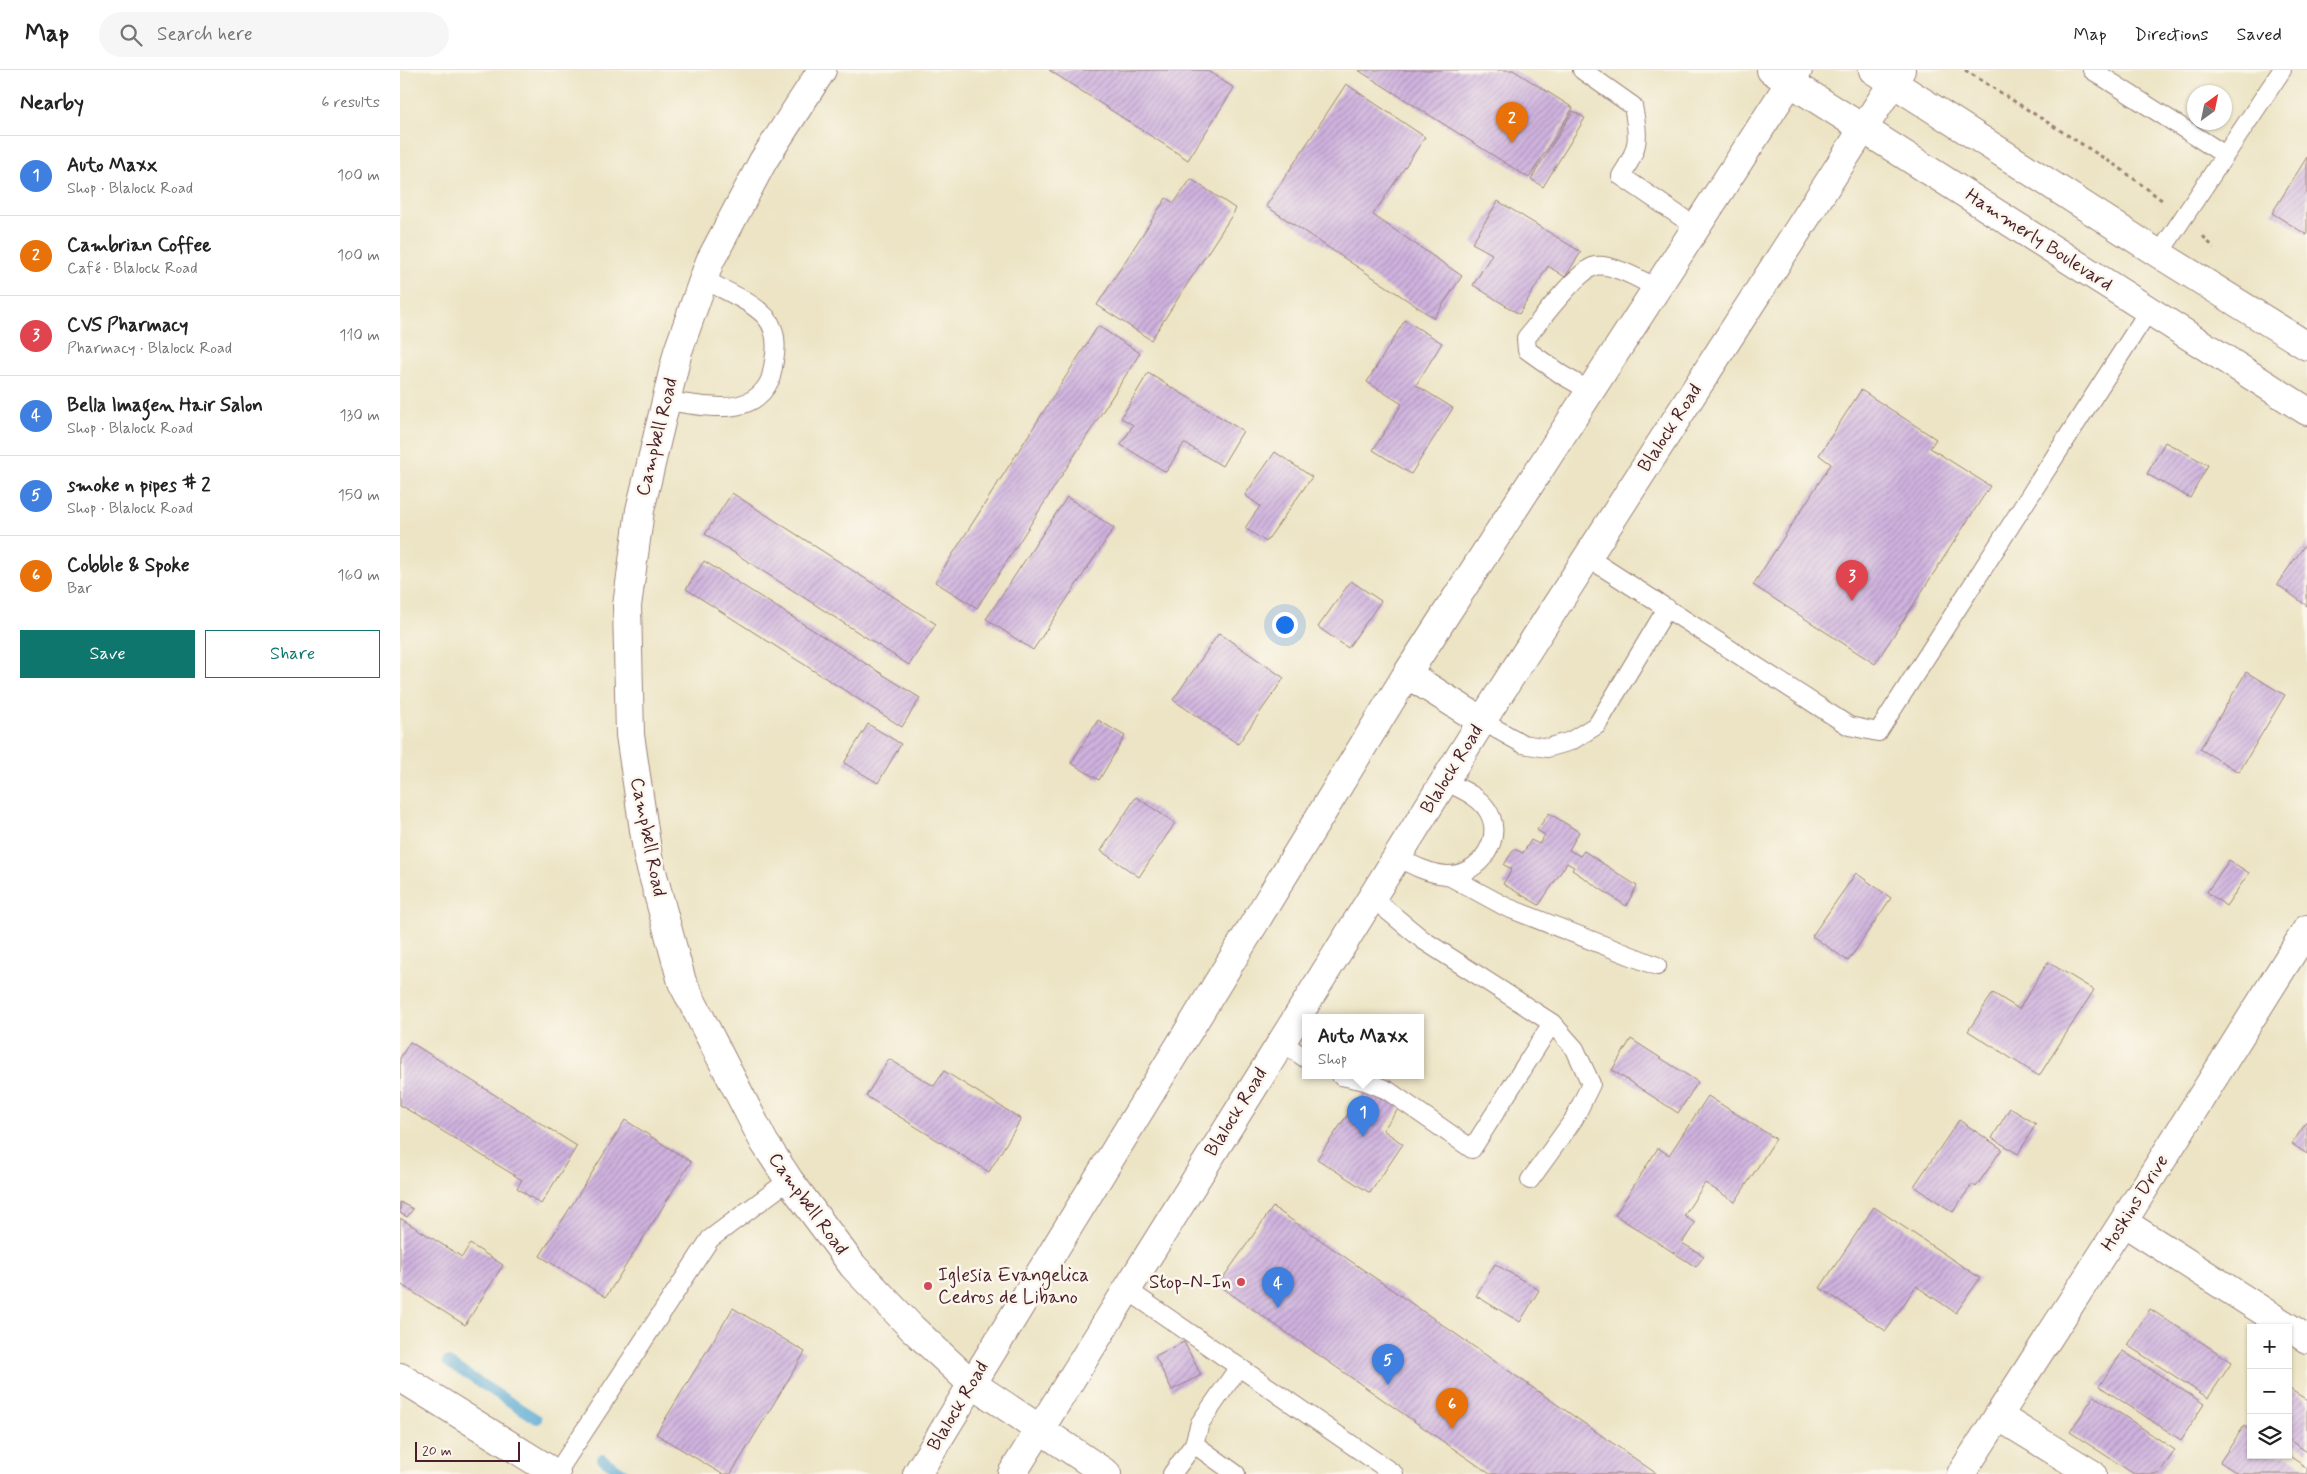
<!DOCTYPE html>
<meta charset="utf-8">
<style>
:root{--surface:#fff;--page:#f6f6f6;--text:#222;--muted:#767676;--line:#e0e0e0;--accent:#0f766e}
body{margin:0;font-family:Mynerve,sans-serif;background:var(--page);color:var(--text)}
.controls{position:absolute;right:15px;bottom:15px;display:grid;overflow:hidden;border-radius:0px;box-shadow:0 1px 4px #0004}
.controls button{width:45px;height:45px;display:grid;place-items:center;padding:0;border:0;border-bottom:1px solid var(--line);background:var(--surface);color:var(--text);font:25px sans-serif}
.compass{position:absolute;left:1787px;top:15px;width:45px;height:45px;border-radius:50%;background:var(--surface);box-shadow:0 1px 4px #0004;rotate:33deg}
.scale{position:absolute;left:15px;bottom:12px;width:105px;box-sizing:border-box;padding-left:5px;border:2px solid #4a1f2b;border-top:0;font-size:14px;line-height:18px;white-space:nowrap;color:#4a1f2b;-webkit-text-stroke:4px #fbf7ec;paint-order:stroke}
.you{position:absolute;left:884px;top:554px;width:18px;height:18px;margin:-12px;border:4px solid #fff;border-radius:50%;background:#1a73e8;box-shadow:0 0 0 8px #1a73e833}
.badge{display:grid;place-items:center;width:32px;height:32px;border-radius:50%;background:var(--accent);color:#fff;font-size:16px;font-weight:700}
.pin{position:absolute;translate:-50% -41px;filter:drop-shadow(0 1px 2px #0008)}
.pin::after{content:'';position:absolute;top:26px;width:18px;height:15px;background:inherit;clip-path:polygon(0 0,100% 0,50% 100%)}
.popup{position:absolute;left:902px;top:944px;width:122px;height:65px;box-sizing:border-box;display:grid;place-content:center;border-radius:0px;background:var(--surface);filter:drop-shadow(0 1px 4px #0005);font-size:16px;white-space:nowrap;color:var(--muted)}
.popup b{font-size:19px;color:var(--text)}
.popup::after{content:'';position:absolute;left:50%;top:100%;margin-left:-10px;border:10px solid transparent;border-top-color:var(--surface)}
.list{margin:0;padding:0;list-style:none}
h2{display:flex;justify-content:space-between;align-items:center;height:65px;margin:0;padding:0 20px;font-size:21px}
h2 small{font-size:16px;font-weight:400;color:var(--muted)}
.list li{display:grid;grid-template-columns:32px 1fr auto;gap:15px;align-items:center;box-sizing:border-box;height:80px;padding:0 20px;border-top:1px solid var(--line)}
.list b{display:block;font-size:19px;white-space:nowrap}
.list p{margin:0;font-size:16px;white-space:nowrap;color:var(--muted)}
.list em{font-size:16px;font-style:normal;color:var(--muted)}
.actions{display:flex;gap:10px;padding:15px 20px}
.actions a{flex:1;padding:11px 0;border:1px solid var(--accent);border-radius:0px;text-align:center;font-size:18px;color:var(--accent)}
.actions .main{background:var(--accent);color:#fff}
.icon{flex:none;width:28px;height:28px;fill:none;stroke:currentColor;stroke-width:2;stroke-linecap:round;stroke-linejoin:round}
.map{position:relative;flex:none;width:1907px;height:1404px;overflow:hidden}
header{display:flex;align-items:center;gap:30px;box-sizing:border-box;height:70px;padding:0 25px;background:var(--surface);border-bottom:1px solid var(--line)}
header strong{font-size:24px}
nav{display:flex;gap:28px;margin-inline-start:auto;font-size:18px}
.search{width:350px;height:45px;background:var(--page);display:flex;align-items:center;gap:12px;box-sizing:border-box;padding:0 18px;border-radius:28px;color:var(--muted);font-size:19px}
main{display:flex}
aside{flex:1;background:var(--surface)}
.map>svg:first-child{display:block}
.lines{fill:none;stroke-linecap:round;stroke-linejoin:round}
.stream{stroke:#58a8d2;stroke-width:10}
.building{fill:url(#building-hatch)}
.service-casing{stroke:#9b8278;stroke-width:20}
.minor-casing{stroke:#9b8278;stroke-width:30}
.tertiary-casing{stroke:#9b8278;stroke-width:30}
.secondary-casing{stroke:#9b8278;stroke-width:30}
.path{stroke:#9b8278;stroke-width:3;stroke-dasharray:4 4;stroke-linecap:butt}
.service{stroke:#fff;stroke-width:18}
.minor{stroke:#fff;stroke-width:28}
.tertiary{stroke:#fff;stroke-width:28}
.secondary{stroke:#fff;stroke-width:28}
.poi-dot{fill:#d1495b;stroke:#fbf7ec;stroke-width:2}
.labels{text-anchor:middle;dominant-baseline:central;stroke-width:5;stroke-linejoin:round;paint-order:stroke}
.street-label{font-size:19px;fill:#4a1f2b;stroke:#fbf7ec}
.poi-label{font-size:19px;fill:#4a1f2b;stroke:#fbf7ec;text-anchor:start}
</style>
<header>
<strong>Map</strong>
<div class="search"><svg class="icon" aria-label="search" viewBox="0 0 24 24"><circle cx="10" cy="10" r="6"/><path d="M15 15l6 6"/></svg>Search here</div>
<nav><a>Map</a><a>Directions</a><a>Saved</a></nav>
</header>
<main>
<aside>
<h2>Nearby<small>6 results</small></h2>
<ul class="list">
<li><span class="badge" style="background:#3f7fe0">1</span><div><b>Auto Maxx</b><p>Shop · Blalock Road</p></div><em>100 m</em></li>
<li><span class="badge" style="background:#e8710a">2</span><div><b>Cambrian Coffee</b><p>Café · Blalock Road</p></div><em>100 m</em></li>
<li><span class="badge" style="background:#e0444e">3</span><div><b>CVS Pharmacy</b><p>Pharmacy · Blalock Road</p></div><em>110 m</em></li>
<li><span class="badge" style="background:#3f7fe0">4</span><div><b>Bella Imagen Hair Salon</b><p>Shop · Blalock Road</p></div><em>130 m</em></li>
<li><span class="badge" style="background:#3f7fe0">5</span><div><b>smoke n pipes # 2</b><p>Shop · Blalock Road</p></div><em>150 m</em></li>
<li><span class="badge" style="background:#e8710a">6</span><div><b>Cobble &amp; Spoke</b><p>Bar</p></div><em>160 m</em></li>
</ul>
<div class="actions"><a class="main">Save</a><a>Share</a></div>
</aside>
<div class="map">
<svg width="1907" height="1404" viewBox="0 0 1907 1404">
<defs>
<pattern id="building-hatch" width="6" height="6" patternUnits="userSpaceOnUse" patternTransform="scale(1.25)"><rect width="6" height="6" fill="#cfb3df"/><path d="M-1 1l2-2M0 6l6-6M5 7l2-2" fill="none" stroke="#aa91b5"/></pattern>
</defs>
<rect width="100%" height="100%" fill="#fbf7ec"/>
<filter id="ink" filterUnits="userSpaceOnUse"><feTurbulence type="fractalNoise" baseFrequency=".02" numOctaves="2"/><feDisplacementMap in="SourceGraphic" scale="10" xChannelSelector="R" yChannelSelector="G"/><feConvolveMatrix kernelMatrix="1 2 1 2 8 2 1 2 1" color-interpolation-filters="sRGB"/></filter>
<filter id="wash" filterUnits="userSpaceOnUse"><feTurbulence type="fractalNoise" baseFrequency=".0096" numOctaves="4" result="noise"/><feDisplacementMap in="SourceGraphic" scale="20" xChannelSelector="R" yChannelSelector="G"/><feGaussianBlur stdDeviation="1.12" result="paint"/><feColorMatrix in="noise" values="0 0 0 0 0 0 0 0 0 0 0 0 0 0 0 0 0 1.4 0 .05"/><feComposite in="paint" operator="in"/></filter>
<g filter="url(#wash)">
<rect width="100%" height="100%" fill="#ece4c4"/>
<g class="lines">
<path class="stream" d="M47,1292L137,1349
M202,1389L225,1404"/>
</g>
<g id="blocks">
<path class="building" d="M649,0H806L834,18L788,90Z
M958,0H1113L1173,38L1129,108Z
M946,14L1025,67L973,145L1062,206L1034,248L866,136Z
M1173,41L1185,48L1143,117L1131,109Z
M1907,87V165L1872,143Z
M791,109L836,139L751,270L697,235L766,128L774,133Z
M1098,131L1181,182L1165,207L1148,196L1119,244L1073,215L1092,184L1072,173Z
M1005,250L1042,273L1016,315L1053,338L1011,404L973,380L1002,334L967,312Z
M698,256L740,283L577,538L535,512Z
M748,303L843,361L822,396L784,373L766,402L721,375L733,355L721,348Z
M1461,320L1536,369L1530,378L1590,416L1475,594L1353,515L1431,394L1419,385Z
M1765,372L1808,395L1790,428L1747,404Z
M875,382L912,407L866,472L845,458L860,436L845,425Z
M332,423L536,554L509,595L305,464Z
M667,427L714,458L633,580L586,549Z
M1907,472V536L1877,514Z
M304,491L520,628L502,657L286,519Z
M951,511L981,531L948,578L918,557Z
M819,563L884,608L838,674L773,630Z
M1846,602L1885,625L1839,702L1800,679Z
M698,650L725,666L699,710L671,693Z
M468,654L501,674L478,713L444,693Z
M736,727L775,753L739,807L701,781Z
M1149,743L1179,762L1169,780L1180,786L1184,781L1237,816L1226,836L1172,800L1174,797L1167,793L1139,835L1103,814L1112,799L1104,795L1114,779L1123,783L1131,770L1139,774L1145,765L1137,760Z
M1829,790L1849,803L1826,836L1807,822Z
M1456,803L1491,828L1448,891L1412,866Z
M1648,892L1694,920L1639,1006L1568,961L1593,923L1619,939Z
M1231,969L1298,1012L1278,1043L1212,1000Z
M10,972L177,1076L141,1134L117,1118L122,1110L0,1035V988Z
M489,989L534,1016L544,1001L621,1049L589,1102L466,1026Z
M968,1015L1001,1035L983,1060L1003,1074L970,1123L917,1089Z
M1308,1026L1376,1069L1335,1132L1305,1113L1284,1146L1295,1153L1282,1173L1304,1186L1296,1197L1215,1145L1258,1078L1269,1085Z
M1610,1038L1636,1054L1618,1084L1592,1068Z
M225,1050L291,1092L206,1227L140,1186Z
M1559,1050L1602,1079L1576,1117L1572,1114L1553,1142L1514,1116Z
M1907,1051V1084L1892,1074Z
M0,1132L13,1139L7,1147L0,1143Z
M873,1137L1257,1404H1090L818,1215Z
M1474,1137L1580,1208L1556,1243L1516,1216L1486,1261L1420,1218Z
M0,1148L62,1187L70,1174L103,1195L65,1255L0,1214Z
M1095,1194L1139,1220L1120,1252L1076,1226Z
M333,1238L405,1282L331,1404H322L256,1364Z
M1750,1239L1832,1292L1808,1328L1727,1275Z
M784,1272L801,1305L772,1320L755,1286Z
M1723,1281L1804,1334L1781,1370L1699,1316Z
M1888,1318L1907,1330V1382L1888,1369Z
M1694,1326L1775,1380L1759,1404H1734L1670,1362Z
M1844,1356L1851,1361V1385H1888L1907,1398V1404H1839L1820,1392Z"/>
</g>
</g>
<g filter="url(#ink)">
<use href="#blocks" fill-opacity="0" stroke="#9b8278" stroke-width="1"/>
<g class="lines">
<g class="service-casing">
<path id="service" d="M1182,0L1233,36C1239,68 1240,77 1221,106L1296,157
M1692,0L1825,85
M1759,184L1882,0
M1190,321L1162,305L1127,280L1126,268C1140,251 1177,201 1195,196C1211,193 1242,210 1256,218
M266,331C301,335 352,350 370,310C372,304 373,297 374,291C377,276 376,259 366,247C350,230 324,221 304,209
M1187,487L1449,656L1478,662L1749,240
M1082,651L1123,674L1147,678L1171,671L1197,655L1267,538
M997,787C1012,795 1029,804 1047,805C1080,806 1107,766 1086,738C1077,725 1058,718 1045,711
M1047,805L1106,837L1257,896
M971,827L1023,870L1152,953L1175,979L1191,1014L1174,1049L1130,1110
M881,971L906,989
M941,1006L965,1011L987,1020L1072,1079L1152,953
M726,1219L994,1404
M794,1374L836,1404
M156,1404L310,1169L389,1110
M772,1404L794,1374L800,1353L839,1297"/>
</g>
<g class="minor-casing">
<path id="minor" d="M1723,1152L1907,1269
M1598,1346L1692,1404
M1561,1404L1723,1152L1907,859"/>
</g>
<g class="tertiary-casing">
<path id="tertiary" d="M422,0L363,91L310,191L278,281L240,440L227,536L230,665L248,787L282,912L364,1072L389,1110L453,1196L512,1258L571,1313L707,1404
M0,1307L156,1404"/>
</g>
<g class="secondary-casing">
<path id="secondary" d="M1371,0L1907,341
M1473,0L1759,184L1907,276
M1007,604L1082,651
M517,1404L1007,604L1398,0
M612,1404L1082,651L1501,0"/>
</g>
<path class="path" d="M1565,0L1721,99L1763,131
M1803,166L1814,178"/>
<use href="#service" class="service"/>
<use href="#minor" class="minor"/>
<use href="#tertiary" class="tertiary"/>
<use href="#secondary" class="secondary"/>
</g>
</g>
<g class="poi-dot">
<circle cx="841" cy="1212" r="5"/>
<circle cx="528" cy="1216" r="5"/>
</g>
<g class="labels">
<g class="street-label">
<text transform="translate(1639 170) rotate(33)">Hammerly Boulevard</text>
<text transform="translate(1270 358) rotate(-57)">Blalock Road</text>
<text transform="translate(257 367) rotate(-76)">Campbell Road</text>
<text transform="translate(1052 699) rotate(-58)">Blalock Road</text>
<text transform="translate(248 767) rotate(79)">Campbell Road</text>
<text transform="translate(836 1042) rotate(-58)">Blalock Road</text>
<text transform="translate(1735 1133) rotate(-58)">Hoskins Drive</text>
<text transform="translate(408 1134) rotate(54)">Campbell Road</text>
<text transform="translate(558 1336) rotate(-59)">Blalock Road</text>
</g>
<g class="poi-label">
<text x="538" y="1205">Iglesia Evangelica<tspan x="538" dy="22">Cedros de Libano</tspan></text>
<text x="831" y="1212" text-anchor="end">Stop-N-In</text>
</g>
</g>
</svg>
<div class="controls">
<button>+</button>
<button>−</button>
<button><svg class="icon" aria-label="layers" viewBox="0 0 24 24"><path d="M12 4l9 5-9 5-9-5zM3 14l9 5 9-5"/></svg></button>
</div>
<svg class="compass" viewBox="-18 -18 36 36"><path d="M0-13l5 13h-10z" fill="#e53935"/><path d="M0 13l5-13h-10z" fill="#767676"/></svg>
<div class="scale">20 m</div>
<div class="you"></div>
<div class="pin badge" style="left:963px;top:1067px;background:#3f7fe0">1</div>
<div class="popup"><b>Auto Maxx</b>Shop</div>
<div class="pin badge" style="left:1112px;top:73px;background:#e8710a">2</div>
<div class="pin badge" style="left:1452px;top:531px;background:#e0444e">3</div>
<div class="pin badge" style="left:878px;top:1238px;background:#3f7fe0">4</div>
<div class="pin badge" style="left:988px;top:1315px;background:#3f7fe0">5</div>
<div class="pin badge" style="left:1052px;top:1359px;background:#e8710a">6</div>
</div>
</main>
